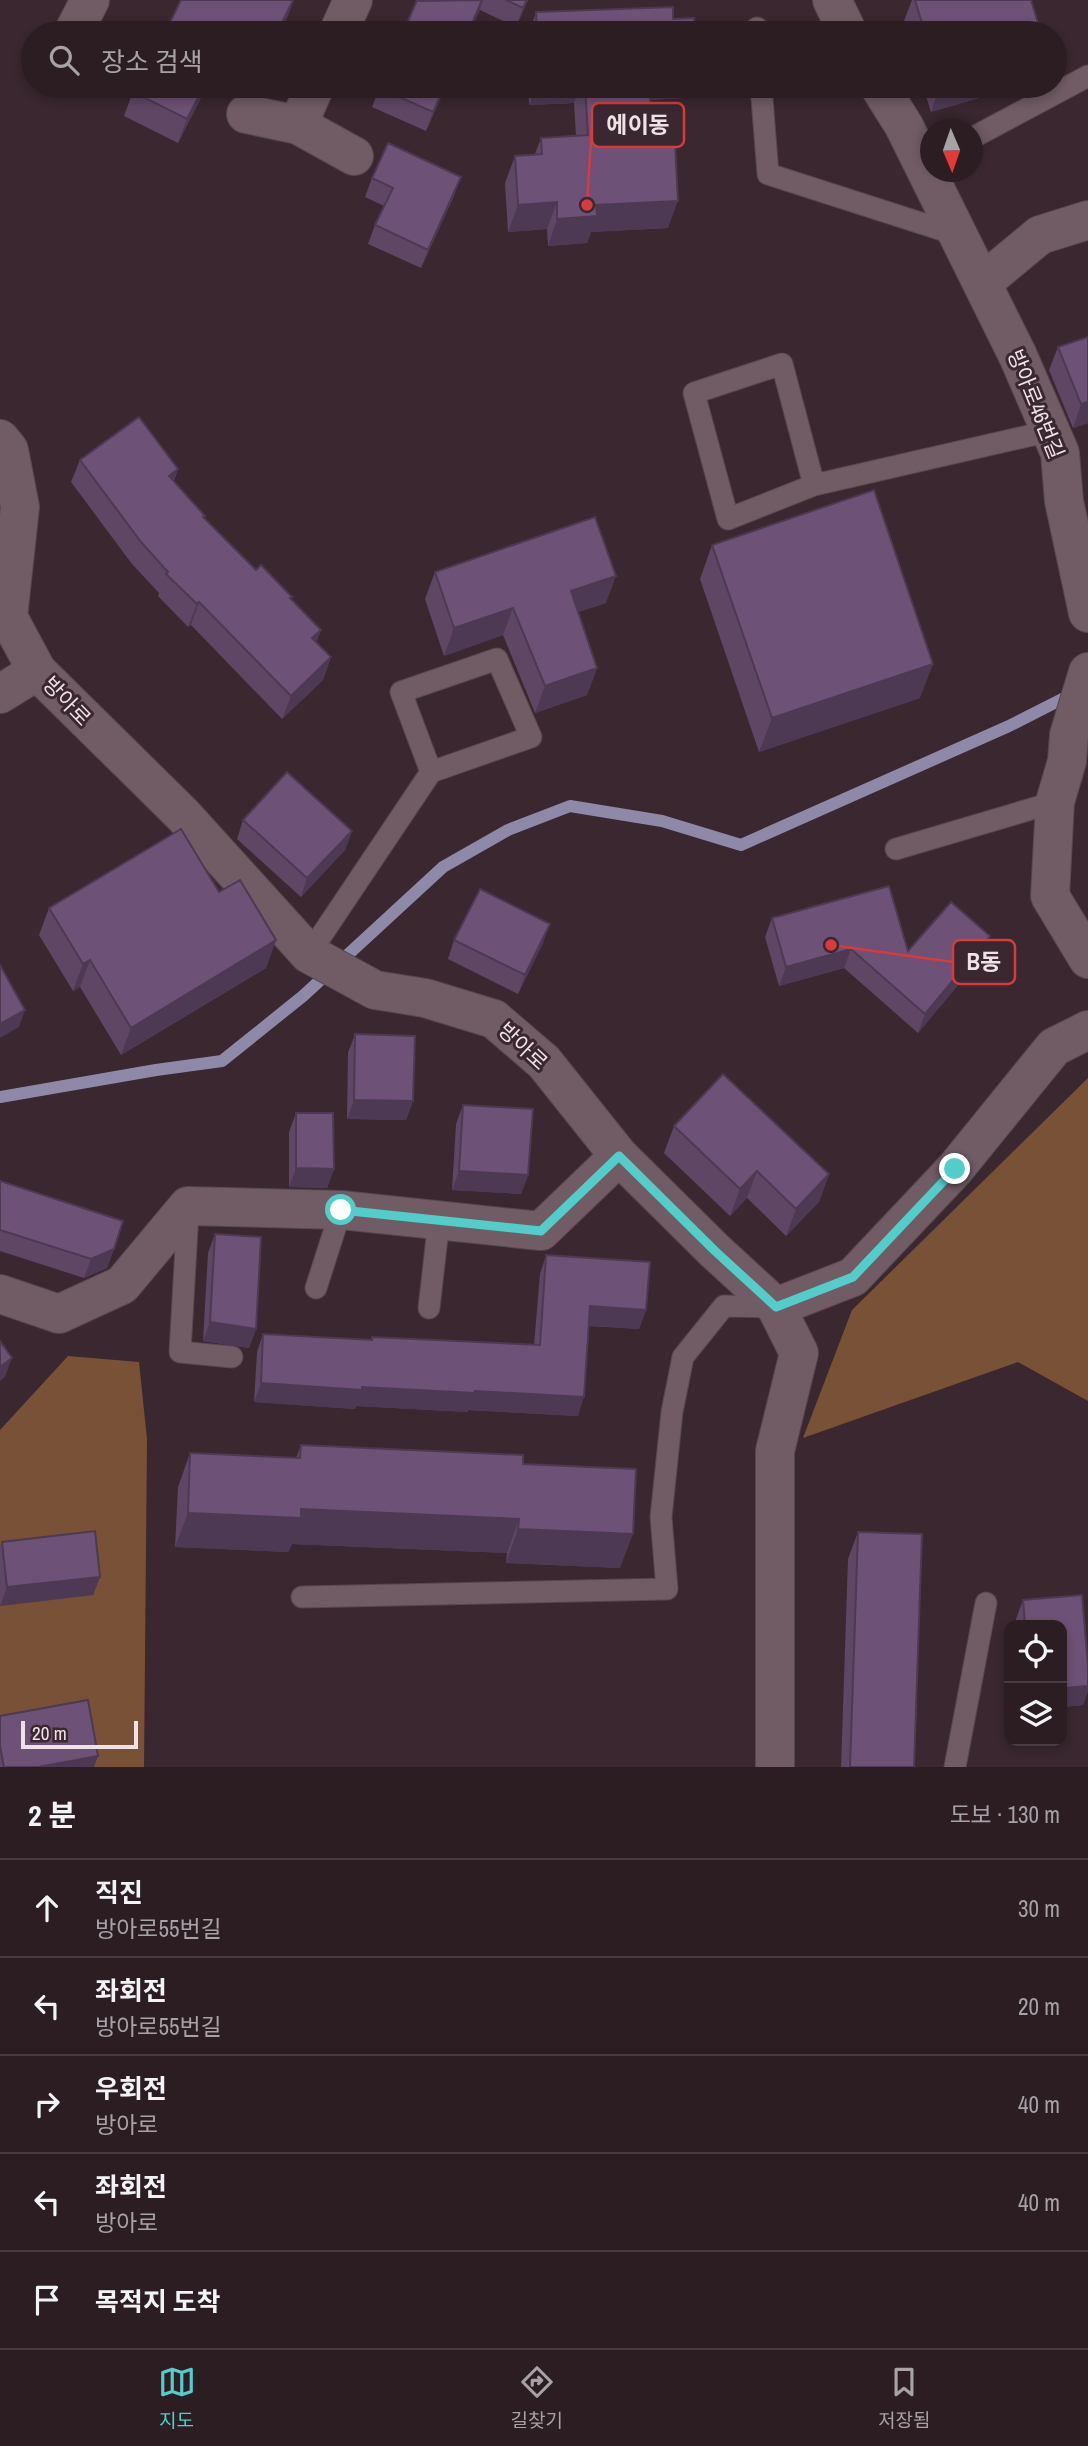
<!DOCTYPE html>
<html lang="ko">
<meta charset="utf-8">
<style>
:root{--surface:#2c1d23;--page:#34262b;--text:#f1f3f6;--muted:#a6a2a6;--line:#483b41;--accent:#53cdca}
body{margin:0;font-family:"Archivo Narrow","Noto Sans KR",sans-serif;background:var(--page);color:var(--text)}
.controls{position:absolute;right:21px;bottom:21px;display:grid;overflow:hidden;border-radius:14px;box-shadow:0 4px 10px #0003}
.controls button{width:63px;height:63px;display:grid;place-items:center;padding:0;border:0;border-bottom:2px solid var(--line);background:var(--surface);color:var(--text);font:35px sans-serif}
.compass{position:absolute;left:920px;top:119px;width:63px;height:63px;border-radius:50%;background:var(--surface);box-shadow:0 4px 10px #0003;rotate:178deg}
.scale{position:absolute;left:21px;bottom:18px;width:117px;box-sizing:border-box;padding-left:7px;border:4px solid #efe2e7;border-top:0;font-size:19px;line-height:24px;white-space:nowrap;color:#efe2e7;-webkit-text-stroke:5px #3a272f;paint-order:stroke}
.stop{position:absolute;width:21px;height:21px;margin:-16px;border:5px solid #53cdca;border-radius:50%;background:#fff}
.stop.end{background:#53cdca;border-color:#fff;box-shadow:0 2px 7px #0008}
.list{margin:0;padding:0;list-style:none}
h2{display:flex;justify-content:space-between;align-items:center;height:91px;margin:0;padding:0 28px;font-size:30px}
h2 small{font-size:23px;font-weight:400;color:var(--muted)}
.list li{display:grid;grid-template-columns:46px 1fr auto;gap:21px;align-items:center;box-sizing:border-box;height:98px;padding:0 28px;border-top:2px solid var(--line)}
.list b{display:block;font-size:26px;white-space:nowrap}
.list p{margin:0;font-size:23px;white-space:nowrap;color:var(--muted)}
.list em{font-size:23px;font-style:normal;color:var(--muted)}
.icon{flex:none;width:38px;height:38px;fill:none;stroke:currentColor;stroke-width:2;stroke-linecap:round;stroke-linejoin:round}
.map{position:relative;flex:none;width:1088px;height:1767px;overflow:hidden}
.search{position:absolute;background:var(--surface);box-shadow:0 4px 10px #0003;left:21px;right:21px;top:21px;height:77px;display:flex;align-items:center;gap:18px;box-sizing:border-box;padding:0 24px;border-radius:38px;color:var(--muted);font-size:26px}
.sheet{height:581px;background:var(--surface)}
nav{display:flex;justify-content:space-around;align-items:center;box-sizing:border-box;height:98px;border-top:2px solid var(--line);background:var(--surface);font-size:19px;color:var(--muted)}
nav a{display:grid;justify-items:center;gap:4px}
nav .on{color:var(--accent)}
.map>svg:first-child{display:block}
.forest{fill:#795136}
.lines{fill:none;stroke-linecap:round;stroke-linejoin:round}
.stream{stroke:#8f89a9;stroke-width:12}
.service-casing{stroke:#56464d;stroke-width:23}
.minor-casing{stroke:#56464d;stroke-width:40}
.service{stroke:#715b65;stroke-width:21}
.minor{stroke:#715b65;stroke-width:38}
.wall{fill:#5f4665}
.shaded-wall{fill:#4d3953}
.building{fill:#6e5176;stroke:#4d3953;stroke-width:2}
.route{stroke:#53cdca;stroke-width:9}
.labels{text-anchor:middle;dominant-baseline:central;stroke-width:6;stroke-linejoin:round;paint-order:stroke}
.street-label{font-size:21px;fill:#efe2e7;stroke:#3a272f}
.leader{fill:none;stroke:#d83b3b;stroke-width:2.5}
.callout-dot{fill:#d83b3b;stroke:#3a272f;stroke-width:2.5}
.callout{fill:#3a272f;stroke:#d83b3b;stroke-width:2.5}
.callout-label{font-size:23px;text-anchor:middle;font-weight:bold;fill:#efe2e7}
</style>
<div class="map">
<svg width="1088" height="1767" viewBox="0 0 1088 1767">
<rect width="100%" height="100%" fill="#3a272f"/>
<path class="forest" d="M1088,1078V1401L1018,1362L803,1438L852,1310Z
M68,1356L139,1362L147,1439L144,1767H0V1430Z"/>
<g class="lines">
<path class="stream" d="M0,1097L156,1070L222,1061L303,996L443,867L508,830L570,806L662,821L741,845L1009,726L1072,694"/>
<g class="service-casing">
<path id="service" d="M757,28V33
M761,86L768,174L958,235
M972,138L1088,76
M814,485L782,364L694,393L728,519L814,485L1050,431
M896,849L1055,802
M309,954L431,772L531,737L497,659L401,692L431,772
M188,1212L180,1352L232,1357
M316,1288L341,1210
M429,1308L439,1220
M302,1597L667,1589L661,1517L672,1412L683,1357L724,1306L774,1307
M955,1767L986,1603"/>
</g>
<g class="minor-casing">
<path id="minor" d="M832,0L848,33
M73,33L90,0
M338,33L353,0
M315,86L298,125L354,156
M879,86L904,126L1018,356L1060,453L1064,501L1088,613
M246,114L298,125
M982,283L1040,235L1088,220
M0,439L9,450L20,507L8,617L37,671L183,815L309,954L375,990L425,998L494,1019L544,1062L619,1156L715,1251L776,1307L853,1277L955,1169L1054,1047L1088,1030
M1088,672L1069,735L1067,761L1055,802L1050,896L1088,959
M0,694L37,671
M0,1294L59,1314L122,1285L188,1206L341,1210L541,1231L619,1156
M775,1767V1451L799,1353L776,1307"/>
</g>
<use href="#service" class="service"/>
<use href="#minor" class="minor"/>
</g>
<path class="wall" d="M421,0H528L516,27L480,10L420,1Z
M912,0H1031L1041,33H907L904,21Z
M536,12L673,19L694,33H529Z
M135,86H207L178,143L124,116Z
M380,86H446L426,131L372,107Z
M528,86H691L686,98L650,100L654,144L668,228L591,232L587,243L548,246L547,229L508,232L505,183L515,156L535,154L541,138L576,136L574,103L529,105Z
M923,86H1020L931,112Z
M372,178L454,196L421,268L368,244L375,225L384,206L365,197Z
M1088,337V423L1073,428L1049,370L1058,347Z
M80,460L178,469L174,481L205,516L204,518L256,570L292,597L291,599L321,630L316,642L331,657L323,680L282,719L191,625L188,627L158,596L159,593L132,564L71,482Z
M712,545L920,698L759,752L700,579Z
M435,572L606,603L578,612L597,668L587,695L535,713L503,635L444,656L425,599Z
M243,820L352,831L345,850L301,897L237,839Z
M219,892L276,940L266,968L121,1055L80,987L73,991L39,935L49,908Z
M772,918L908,951L983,955L918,1033L844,968L779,986L765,937Z
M454,940L543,943L518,994L448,959Z
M355,1034L413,1101L406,1120L347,1119L348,1053Z
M463,1105L528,1175L521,1194L452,1190L456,1124Z
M296,1113L334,1169L327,1188L289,1187V1132Z
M674,1126L829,1174L819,1202L786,1236L747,1198L730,1216L664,1153Z
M0,1181L114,1249L107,1268L84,1278L0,1251Z
M215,1234L256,1329L249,1348L203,1341L208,1253Z
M546,1255L646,1310L639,1329L589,1326L578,1416L468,1410V1412L356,1406L355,1409L254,1402L257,1352L263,1334L371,1340L372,1337L534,1345L540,1274Z
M301,1445L523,1464L620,1568L506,1563L507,1553L292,1544L288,1552L175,1547L178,1487L190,1453L296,1458Z
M858,1532L914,1767H841L848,1559Z
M2,1542L100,1577L93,1595L0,1606V1546Z
M1082,1595L1088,1666V1691L1083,1705L1062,1707V1625H1017L1016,1619L1023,1600Z
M0,1716L94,1767H0Z"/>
<path class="shaded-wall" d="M293,0H294L288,16L280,33H277Z
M482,0L480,10L469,33H468Z
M527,0H528L516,27L523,8Z
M204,86H207L178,143L187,119Z
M445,86H446L426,131L433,112Z
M536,86H580L574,103L529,105Z
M649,86H691L686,98L650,100Z
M940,86H1020L931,112Z
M461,177L454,196L421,268L428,250Z
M678,201L668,228L591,232L587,243L548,246L557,219L596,205Z
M557,202L547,229L508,232L518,205Z
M1088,402V423L1073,428L1081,404Z
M178,469L170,492L169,476Z
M616,576L606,603L561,618L571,591Z
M199,602L191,625L188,627L197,604Z
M513,608L503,635L444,656L454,628Z
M321,630L313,652L312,638Z
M331,657L323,680L282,719L291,696Z
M933,664L920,698L759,752L772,718Z
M597,668L587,695L535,713L545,686Z
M352,831L345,850L301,897L307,878Z
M550,924L543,943L518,994L525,975Z
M990,936L983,955L918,1033L925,1014Z
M276,940L266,968L121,1055L131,1028Z
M851,949L844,968L779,986L786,967Z
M90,960L80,987L73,991L83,964Z
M25,1010L19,1027L0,1038V1024Z
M354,1100L413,1101L406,1120L347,1119Z
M296,1168L334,1169L327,1188L289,1187Z
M459,1171L528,1175L521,1194L452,1190Z
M757,1171L747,1198L730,1216L740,1189Z
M829,1174L819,1202L786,1236L796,1209Z
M114,1249L107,1268L84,1278L91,1259Z
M590,1306L646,1310L639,1329L583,1325Z
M210,1322L256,1329L249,1348L203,1341Z
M12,1358L5,1377L0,1381V1367Z
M261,1383L475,1391L584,1397L578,1416L468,1410V1412L356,1406L355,1409L254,1402Z
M301,1509L519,1519L507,1553L292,1544L288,1552L175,1547L188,1513Z
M518,1529L633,1534L620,1568L506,1563Z
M100,1577L93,1595L0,1606L7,1587Z
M1088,1686V1691L1083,1705L1062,1707V1688Z
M98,1756L94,1767H38Z"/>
<path class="building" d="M181,0H293L277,33H165Z
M417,0L420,1L482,0L468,33H403Z
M506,0H527L523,8Z
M915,0H1031L1041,33H925Z
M673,7V19L694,18V33H537L536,12Z
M135,86H204L187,119L133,92Z
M380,86H445L433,112L379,88Z
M585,86H649L654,144L675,143L678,201L596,205L597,216L557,219V202L518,205L515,156L542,154L541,138L588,135Z
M388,143L461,177L428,250L375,225L393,188L372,178Z
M1088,337V402L1081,404L1058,347Z
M139,417L178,469L169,476L205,516L203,517L256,570L261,565L292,597L290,598L321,630L312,638L331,657L291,696L199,602L197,604L166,574L168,572L141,542L80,460Z
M874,490L933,664L772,718L712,545Z
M595,517L616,576L571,591L597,668L545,686L513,608L454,628L435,572Z
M287,772L352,831L307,878L243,820Z
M181,829L219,892L240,880L276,940L131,1028L90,960L83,964L49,908Z
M889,886L908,951L951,902L990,936L925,1014L851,949L786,967L772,918Z
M480,889L550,924L525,975L454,940Z
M0,965L25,1010L0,1024Z
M355,1034L415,1036L413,1101L354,1100Z
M723,1074L829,1174L796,1209L757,1171L740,1189L674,1126Z
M463,1105L533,1109L528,1175L459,1171Z
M296,1113H333L334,1169L296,1168Z
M0,1181L123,1221L114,1249L91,1259L0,1230Z
M215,1234L261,1237L256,1329L210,1322Z
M546,1255L650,1262L646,1310L590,1306L584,1397L475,1391L474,1393L362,1387V1390L261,1383L263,1334L372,1340V1337L540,1345Z
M0,1341L12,1358L0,1367Z
M301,1445L523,1455V1464L636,1469L633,1534L518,1529L519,1519L301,1509V1518L188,1513L190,1453L300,1458Z
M95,1531L100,1577L7,1587L2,1542Z
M858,1532L922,1534L914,1767H850Z
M1082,1595L1088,1666V1686L1062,1688V1625H1025L1023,1600Z
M88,1700L98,1756L38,1767H4L0,1746V1716Z"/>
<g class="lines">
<path class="route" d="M341,1210L541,1231L619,1156L715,1251L776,1307L853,1277L955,1169"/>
</g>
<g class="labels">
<g class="street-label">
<text transform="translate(1036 404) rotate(68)">방아로46번길</text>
<text transform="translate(67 701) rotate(46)">방아로</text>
<text transform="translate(523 1046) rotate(43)">방아로</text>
</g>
</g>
<path class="leader" d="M587 205L592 125M831 945L953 962"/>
<g class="callout-dot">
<circle cx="587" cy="205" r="7"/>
<circle cx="831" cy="945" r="7"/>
</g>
<g class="callout">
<rect x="592" y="103" width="92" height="44" rx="7"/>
<rect x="953" y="940" width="62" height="44" rx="7"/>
</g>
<g class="callout-label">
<text x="638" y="133">에이동</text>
<text x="984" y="970">B동</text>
</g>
</svg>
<div class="controls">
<button><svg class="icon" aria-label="locate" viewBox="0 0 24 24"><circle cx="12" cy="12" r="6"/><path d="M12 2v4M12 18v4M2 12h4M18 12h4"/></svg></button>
<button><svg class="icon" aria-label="layers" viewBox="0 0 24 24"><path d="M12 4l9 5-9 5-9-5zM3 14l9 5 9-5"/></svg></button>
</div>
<svg class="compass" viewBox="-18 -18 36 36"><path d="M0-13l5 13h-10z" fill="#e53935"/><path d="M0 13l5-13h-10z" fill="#a6a2a6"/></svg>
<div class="scale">20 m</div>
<div class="stop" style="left:341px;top:1210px"></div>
<div class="stop end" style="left:955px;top:1169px"></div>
<div class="search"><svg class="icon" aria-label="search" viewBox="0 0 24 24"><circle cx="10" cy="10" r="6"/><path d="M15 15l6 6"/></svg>장소 검색</div>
</div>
<section class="sheet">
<h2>2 분<small>도보 · 130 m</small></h2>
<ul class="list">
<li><svg class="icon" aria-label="ahead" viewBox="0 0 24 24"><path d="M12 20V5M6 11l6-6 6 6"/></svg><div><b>직진</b><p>방아로55번길</p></div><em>30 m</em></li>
<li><svg class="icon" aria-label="left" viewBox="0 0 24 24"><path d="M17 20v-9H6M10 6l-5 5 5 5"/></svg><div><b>좌회전</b><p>방아로55번길</p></div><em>20 m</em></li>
<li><svg class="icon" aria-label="right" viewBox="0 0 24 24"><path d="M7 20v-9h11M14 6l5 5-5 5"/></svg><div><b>우회전</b><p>방아로</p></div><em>40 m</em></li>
<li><svg class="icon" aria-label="left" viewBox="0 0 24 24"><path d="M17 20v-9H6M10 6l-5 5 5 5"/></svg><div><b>좌회전</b><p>방아로</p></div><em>40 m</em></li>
<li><svg class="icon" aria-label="arrive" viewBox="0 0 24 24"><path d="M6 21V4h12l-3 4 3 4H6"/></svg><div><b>목적지 도착</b></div></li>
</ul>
</section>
<nav>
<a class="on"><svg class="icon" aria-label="map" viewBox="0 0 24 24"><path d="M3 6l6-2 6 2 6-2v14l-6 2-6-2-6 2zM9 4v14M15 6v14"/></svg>지도</a>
<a><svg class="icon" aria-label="directions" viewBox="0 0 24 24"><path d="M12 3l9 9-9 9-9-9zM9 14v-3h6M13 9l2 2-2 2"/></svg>길찾기</a>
<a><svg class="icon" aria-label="saved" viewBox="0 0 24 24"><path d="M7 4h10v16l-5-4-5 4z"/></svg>저장됨</a>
</nav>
